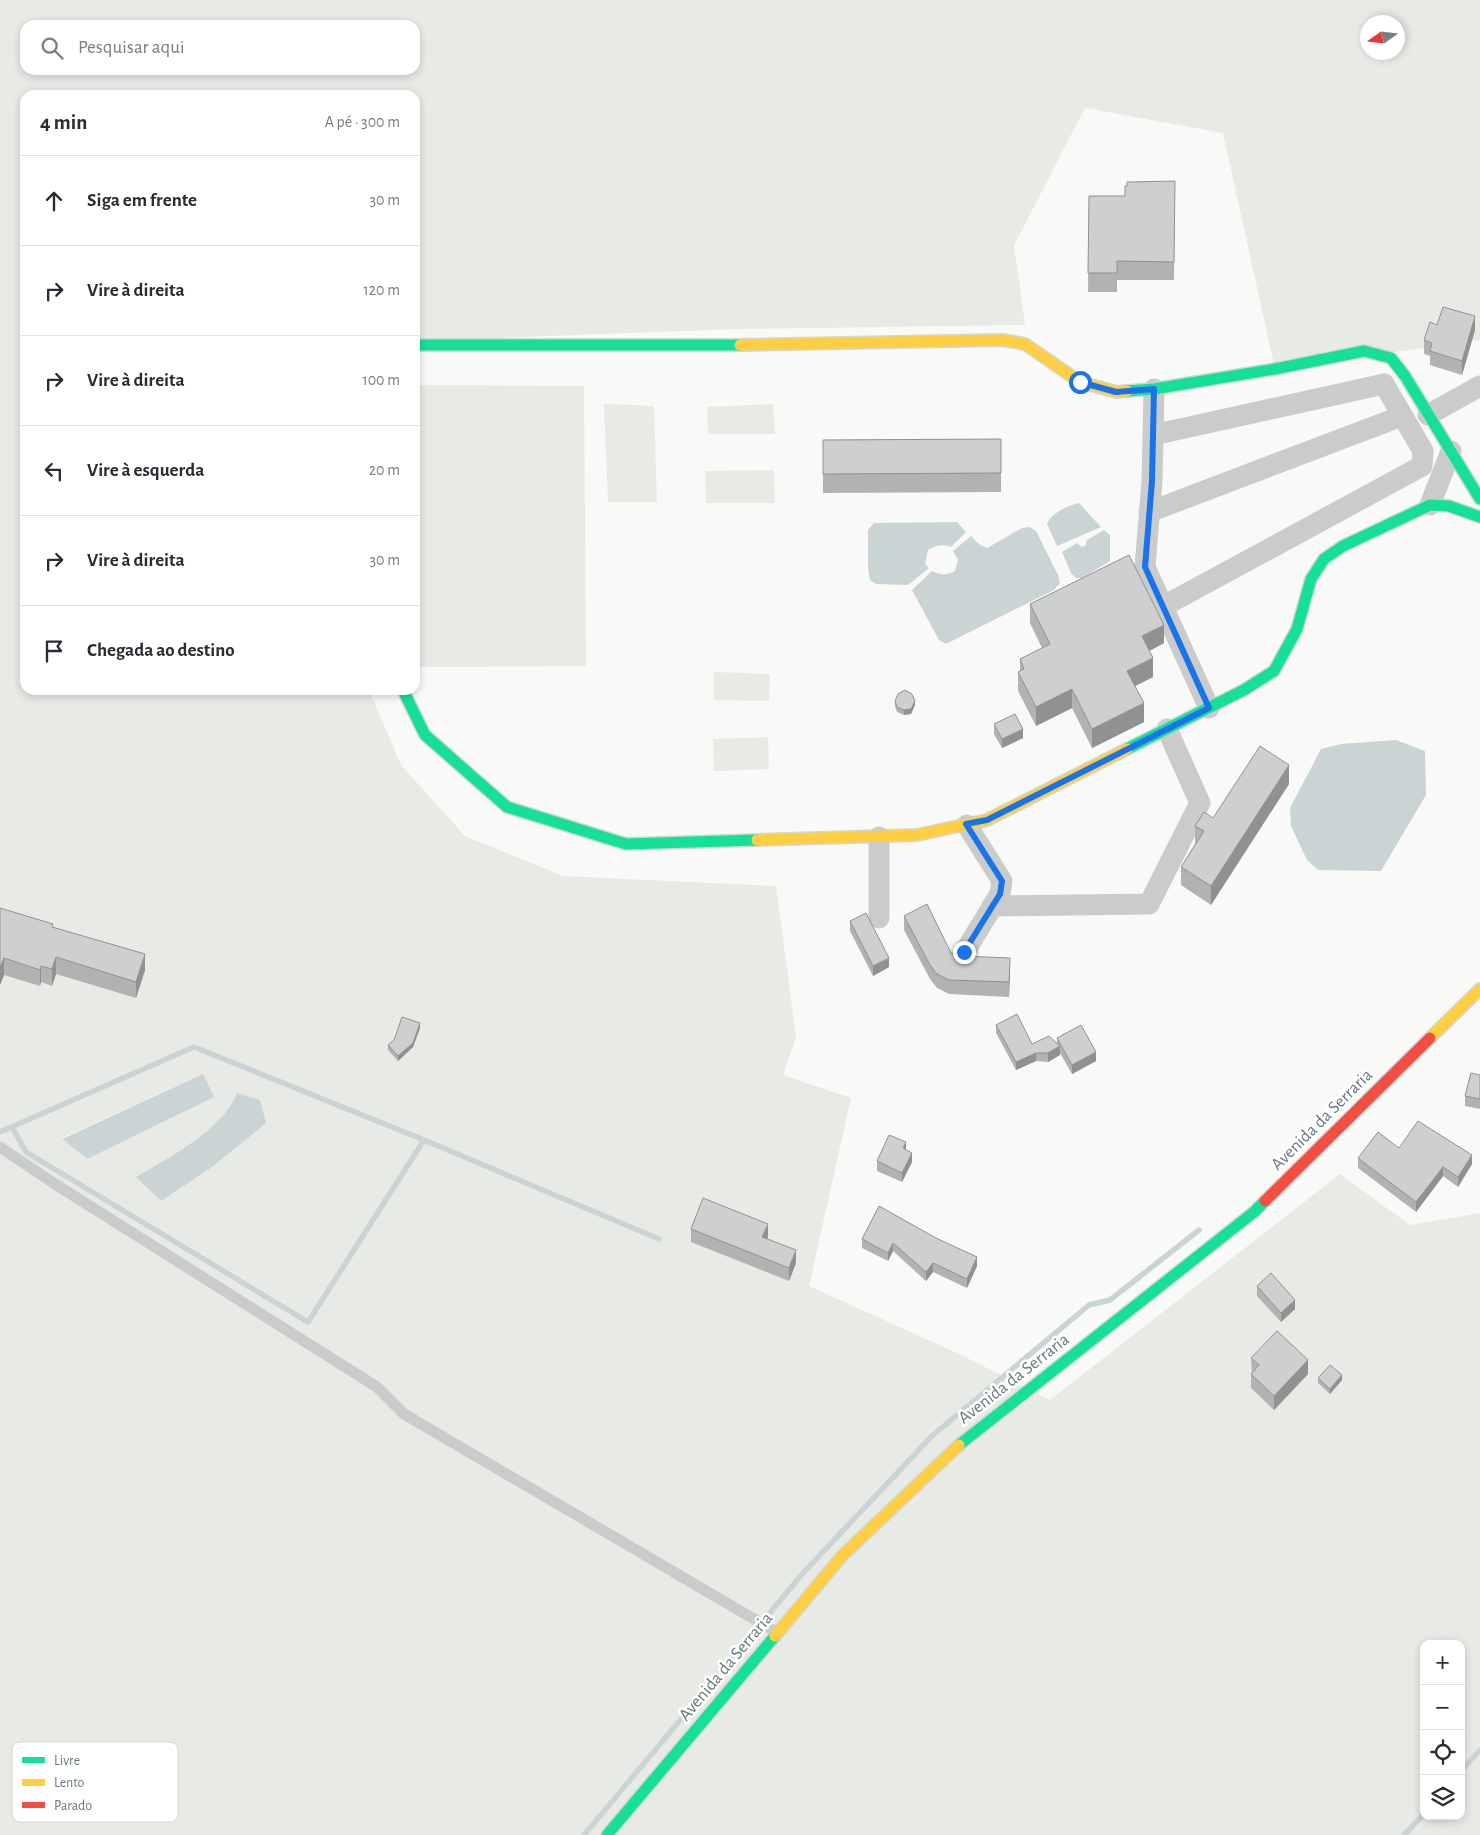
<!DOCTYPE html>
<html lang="pt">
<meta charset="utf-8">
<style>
:root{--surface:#fff;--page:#f7f7f7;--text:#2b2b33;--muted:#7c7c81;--line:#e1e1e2}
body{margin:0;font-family:"Alegreya Sans",sans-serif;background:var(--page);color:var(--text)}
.controls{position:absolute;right:15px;bottom:15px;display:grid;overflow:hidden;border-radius:10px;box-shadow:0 2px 8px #0003}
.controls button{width:45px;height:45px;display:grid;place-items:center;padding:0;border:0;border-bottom:1px solid var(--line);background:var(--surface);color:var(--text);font:25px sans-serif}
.compass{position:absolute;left:1360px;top:15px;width:45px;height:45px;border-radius:50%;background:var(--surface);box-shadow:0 2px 8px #0003;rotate:256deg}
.stop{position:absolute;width:15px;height:15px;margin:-11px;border:4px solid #1a73e8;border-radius:50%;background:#fff}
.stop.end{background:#1a73e8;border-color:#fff;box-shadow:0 1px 5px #0008}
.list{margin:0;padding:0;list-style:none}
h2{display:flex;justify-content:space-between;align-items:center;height:65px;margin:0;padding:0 20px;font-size:21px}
h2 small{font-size:16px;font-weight:400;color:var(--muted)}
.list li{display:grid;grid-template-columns:32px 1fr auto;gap:15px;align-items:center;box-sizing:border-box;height:90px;padding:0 20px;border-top:1px solid var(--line)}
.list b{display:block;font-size:19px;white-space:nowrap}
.list em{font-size:16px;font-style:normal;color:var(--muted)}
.icon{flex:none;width:28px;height:28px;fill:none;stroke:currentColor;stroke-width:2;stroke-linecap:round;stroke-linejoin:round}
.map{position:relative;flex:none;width:1480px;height:1835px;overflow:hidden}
.search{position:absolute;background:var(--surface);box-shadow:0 2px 8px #0003;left:20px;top:20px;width:400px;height:55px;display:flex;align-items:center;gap:12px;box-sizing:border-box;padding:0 18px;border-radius:15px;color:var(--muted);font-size:19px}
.panel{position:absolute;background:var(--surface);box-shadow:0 2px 8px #0003;left:20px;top:90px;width:400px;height:605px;border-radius:15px}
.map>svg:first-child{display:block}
.green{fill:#e8eae6;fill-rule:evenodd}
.water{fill:#cbd4d5}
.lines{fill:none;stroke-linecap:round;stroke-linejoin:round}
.stream{stroke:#cbd4d5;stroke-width:5.5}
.fast-casing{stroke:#d4d5d5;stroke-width:14}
.slow-casing{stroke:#d4d5d5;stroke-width:14}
.jam-casing{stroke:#d4d5d5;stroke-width:14}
.lane{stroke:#cacccc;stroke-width:11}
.street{stroke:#cacccc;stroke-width:21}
.fast{stroke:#16e098;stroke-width:11}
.slow{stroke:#ffcf43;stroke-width:11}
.jam{stroke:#f24e42;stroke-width:11}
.wall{fill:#b1b3b3}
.shaded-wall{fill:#909292}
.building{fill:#ced0d0;stroke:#909292}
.route{stroke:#1a73e8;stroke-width:6}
.labels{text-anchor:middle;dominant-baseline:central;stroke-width:5;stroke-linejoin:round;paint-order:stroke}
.street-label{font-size:18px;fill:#67797f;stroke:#fff}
.key{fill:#fff;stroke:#d1d7d9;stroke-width:1}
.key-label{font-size:14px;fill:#67797f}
</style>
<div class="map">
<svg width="1480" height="1835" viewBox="0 0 1480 1835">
<rect width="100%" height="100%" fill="#f9f9f8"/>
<path class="green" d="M0,0H1480V340L1275,369L1223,133L1085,108L1014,245L1025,325L737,329L415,341V95H25V690H369L401,765L465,836L563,876L776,886L796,1037L783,1075L851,1098L809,1286L957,1353L1050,1400L1340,1174L1410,1225L1480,1213V1835H0ZM1368,22H1398V52H1368ZM25,25H415V70H25ZM203,1074L87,1159L63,1139L62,1138ZM237,1093L212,1167L137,1177C170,1156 222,1131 237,1093ZM1424,1644H1461V1816H1424Z
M415,385L584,386L586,666L415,667Z
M604,404L654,406L657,502H608Z
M773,404L775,434H708L707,407Z
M774,470L775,503H706L705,471Z
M714,672L770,674L769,701L714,700Z
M768,737L769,769L714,771L713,739Z"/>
<path class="water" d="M1079,503L1101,527L1057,546L1047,524C1051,513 1069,505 1079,503Z
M957,522L966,532L951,547C942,544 937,545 928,550L925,564L929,568L908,585L876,584L870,580L868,568V530L874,523Z
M1029,527L1036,531L1058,575L1060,583L1054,590L946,644L939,640L912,590L932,571C941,575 946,576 955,571L958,560L953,551L971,536L980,545L987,548L1022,528Z
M1104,530L1110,535V561L1082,578H1076L1071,573L1062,552L1077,543L1082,547L1086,545L1087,540Z
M1396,740L1425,751L1426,795L1381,871L1318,870L1307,860L1291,826L1290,808L1321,749L1341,744Z
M203,1074L214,1097L87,1159L62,1139Z
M237,1093L260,1100L266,1123L212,1167L161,1201L136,1177C169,1157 222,1131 237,1093Z"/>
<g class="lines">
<path class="stream" d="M12,1127L26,1152L308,1322L424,1140
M0,1132L194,1047L424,1140L659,1239
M1461,1771L1480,1750
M584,1835L804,1572L932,1436L1089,1305L1110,1300L1199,1230
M1404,1835L1424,1814"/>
<g class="fast-casing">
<path id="fast" d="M415,345H740
M1127,391L1154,389L1275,369L1364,351L1391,358L1405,376L1480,499
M403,690L425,735L507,807L626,844L757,840
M1127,749L1244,690L1274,671L1297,629L1311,579L1324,559L1343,546L1430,505L1449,506L1480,517
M959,1445L1254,1212L1265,1201
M607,1835L775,1636"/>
</g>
<g class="slow-casing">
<path id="slow" d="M740,345L1003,340L1025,344L1080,382L1117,392L1127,391
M757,840L917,835L987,820L1127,749
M1430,1038L1480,989
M775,1636L842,1556L959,1445"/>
</g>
<g class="jam-casing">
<path id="jam" d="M1265,1201L1430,1038"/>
</g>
<path class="lane" d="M0,1147L55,1184L377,1387L404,1414L778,1633"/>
<path class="street" d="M1154,389L1152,481L1145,567L1209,708
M1428,415L1480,386
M1153,435L1384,384L1423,451L1422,466L1162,607
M1430,505L1451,451
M1149,512L1402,416
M879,837V918
M992,906L1149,904L1200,803L1167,729
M964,953L1000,894L1002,881L967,825"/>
<use href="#fast" class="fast"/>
<use href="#slow" class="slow"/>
<use href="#jam" class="jam"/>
</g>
<path class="wall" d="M1175,181L1174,280H1117V292H1088L1089,196H1125Z
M1437,325L1475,330L1462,375L1430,365V356L1424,354V340Z
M1001,439V492L823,493V440Z
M1030,604L1164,643L1149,651L1153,677L1135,686L1144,722L1092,748L1072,708L1036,726L1018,691V672L1020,671V659L1042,648L1030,623Z
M895,701L915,705L911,714L904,715L897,712L895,706Z
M994,724L1023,738L1002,748L994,734Z
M1289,784L1211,905L1181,885V867L1195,844V826Z
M0,908L53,928L145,970L136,998L56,974L52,986L41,982L40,986L4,975L0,985Z
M904,916L951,953L1010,972L1009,997L949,994L937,988L930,979L904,930Z
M850,921L889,967L873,976L850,931Z
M996,1025L1032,1044L1057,1043V1038L1096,1061L1072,1074L1060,1053V1055L1048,1062L1036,1061L1016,1070L996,1033Z
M420,1028L413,1047L398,1061L388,1050V1045Z
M1480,1075V1109L1465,1106V1096Z
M1399,1148L1472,1164L1458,1187L1443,1176L1416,1212L1358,1168V1158Z
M906,1150L912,1162L902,1182L877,1171V1161Z
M879,1206L977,1266L967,1288L933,1272L926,1281L893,1251L888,1261L862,1248V1239Z
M691,1229L768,1237L767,1239L796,1263L789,1281L691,1242Z
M1257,1286L1295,1309L1281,1322L1257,1296Z
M1251,1358L1308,1374L1274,1410L1251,1388V1374L1252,1373Z
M1318,1378L1342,1380L1330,1394L1318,1383Z"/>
<path class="shaded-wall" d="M1475,316V330L1462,375V361Z
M1164,625V643L1142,655V636Z
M1153,658V677L1127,690V671Z
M1072,689V708L1036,726V707Z
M915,701V705L911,714L904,715V710Z
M1144,703V722L1092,748V729Z
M1023,729V738L1002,748V739Z
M1289,765V784L1211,905V886Z
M145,954V970L136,998V982Z
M56,957V974L52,986V969Z
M4,958V975L0,985V968Z
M889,958V967L873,976V966Z
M1010,958V972L1009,997V982Z
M41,966V982L40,986V970Z
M420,1023V1028L413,1047L398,1061V1056Z
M1060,1046V1055L1048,1062V1053Z
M1096,1052V1061L1072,1074V1065Z
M1036,1053V1061L1016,1070V1062Z
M906,1142V1152L903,1148Z
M912,1153V1162L902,1182V1173Z
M1472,1155V1164L1458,1187V1177Z
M1443,1167V1176L1416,1212V1202Z
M768,1224V1237L762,1250V1237Z
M893,1243V1251L888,1261V1253Z
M796,1250V1263L789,1281V1268Z
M977,1257V1266L967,1288V1279Z
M933,1263V1272L926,1281V1272Z
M1295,1300V1309L1281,1322V1313Z
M1308,1360V1374L1274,1410V1396Z
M1342,1375V1380L1330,1394V1389Z"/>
<path class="building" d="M1175,181L1174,262L1117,261V273H1088L1089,196H1125V186H1127V182Z
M1443,307L1475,316L1462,361L1430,351L1432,343L1424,340L1430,322L1437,325Z
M1001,439V473L823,474V440Z
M1129,555L1164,625L1142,636L1153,658L1127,671L1144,703L1092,729L1072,689L1036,707L1018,672L1024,669L1020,659L1050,644L1030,604Z
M905,690L912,694L915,701L911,709L904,710L897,707L895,701L898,694Z
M1015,714L1023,729L1002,739L994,724Z
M1260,746L1289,765L1211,886L1181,867L1204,831L1195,826L1204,812L1213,818Z
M927,904L951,953L961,956L1010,958L1009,982L949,980L937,974L930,965L904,916Z
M0,908L53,924L52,927L145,954L136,982L56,957L52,969L41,966L40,970L4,958L0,968Z
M866,913L889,958L873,966L850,921Z
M1017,1014L1032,1044L1049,1036L1060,1046L1048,1053H1036L1016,1062L996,1025Z
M402,1017L420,1023L413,1043L398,1056L388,1045L394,1040Z
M1081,1025L1096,1052L1072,1065L1057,1038Z
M1471,1073L1480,1075V1099L1465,1096Z
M1418,1121L1472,1155L1458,1177L1443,1167L1416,1202L1358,1158L1378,1132L1399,1148Z
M889,1135L906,1142L903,1148L912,1153L902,1173L877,1161Z
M703,1198L768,1224L762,1237L796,1250L789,1268L691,1229Z
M879,1206L936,1238L977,1257L967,1279L933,1263L926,1272L893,1243L888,1253L862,1239Z
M1271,1273L1295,1300L1281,1313L1257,1286Z
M1277,1331L1308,1360L1274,1396L1251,1374L1259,1365L1251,1358Z
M1330,1365L1342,1375L1330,1389L1318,1378Z"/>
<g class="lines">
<path class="route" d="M964,952L1000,894L1002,881L966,824L987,820L1209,708L1145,567L1152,481L1154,389L1116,392L1080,382"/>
</g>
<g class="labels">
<g class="street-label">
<text transform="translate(1322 1120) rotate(-45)">Avenida da Serraria</text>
<text transform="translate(1014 1379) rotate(-38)">Avenida da Serraria</text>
<text transform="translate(726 1667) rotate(-50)">Avenida da Serraria</text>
</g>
</g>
<rect x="12" y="1742" width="166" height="80" rx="8" class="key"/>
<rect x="22" y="1757" width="23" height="6" fill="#16e098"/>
<rect x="22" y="1779" width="23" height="7" fill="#ffcf43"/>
<rect x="22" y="1802" width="23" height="6" fill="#f24e42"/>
<g class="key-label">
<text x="54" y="1765">Livre</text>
<text x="54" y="1787">Lento</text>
<text x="54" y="1810">Parado</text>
</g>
</svg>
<div class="controls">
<button>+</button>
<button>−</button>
<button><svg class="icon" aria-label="locate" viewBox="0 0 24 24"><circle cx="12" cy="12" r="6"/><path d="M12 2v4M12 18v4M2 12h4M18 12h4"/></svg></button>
<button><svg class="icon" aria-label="layers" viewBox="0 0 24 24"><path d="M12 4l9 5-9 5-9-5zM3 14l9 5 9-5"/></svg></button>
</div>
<svg class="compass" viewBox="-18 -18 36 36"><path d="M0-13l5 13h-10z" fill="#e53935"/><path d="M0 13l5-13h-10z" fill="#7c7c81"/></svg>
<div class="stop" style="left:1080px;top:382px"></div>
<div class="stop end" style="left:964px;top:952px"></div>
<div class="search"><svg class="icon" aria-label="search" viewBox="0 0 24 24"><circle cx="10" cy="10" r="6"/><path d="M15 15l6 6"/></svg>Pesquisar aqui</div>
<section class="panel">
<h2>4 min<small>A pé · 300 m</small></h2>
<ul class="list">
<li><svg class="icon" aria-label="ahead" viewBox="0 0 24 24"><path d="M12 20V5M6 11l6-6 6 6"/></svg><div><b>Siga em frente</b></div><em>30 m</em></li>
<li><svg class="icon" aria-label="right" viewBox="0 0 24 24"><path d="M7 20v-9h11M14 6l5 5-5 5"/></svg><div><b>Vire à direita</b></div><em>120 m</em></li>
<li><svg class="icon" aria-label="right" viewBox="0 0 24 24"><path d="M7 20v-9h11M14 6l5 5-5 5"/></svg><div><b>Vire à direita</b></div><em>100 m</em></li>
<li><svg class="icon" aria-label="left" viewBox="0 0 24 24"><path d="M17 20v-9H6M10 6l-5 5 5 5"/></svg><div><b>Vire à esquerda</b></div><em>20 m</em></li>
<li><svg class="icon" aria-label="right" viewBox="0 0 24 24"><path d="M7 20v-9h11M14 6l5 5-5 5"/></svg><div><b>Vire à direita</b></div><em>30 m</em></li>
<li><svg class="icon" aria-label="arrive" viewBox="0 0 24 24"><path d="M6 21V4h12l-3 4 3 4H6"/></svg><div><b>Chegada ao destino</b></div></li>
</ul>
</section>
</div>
